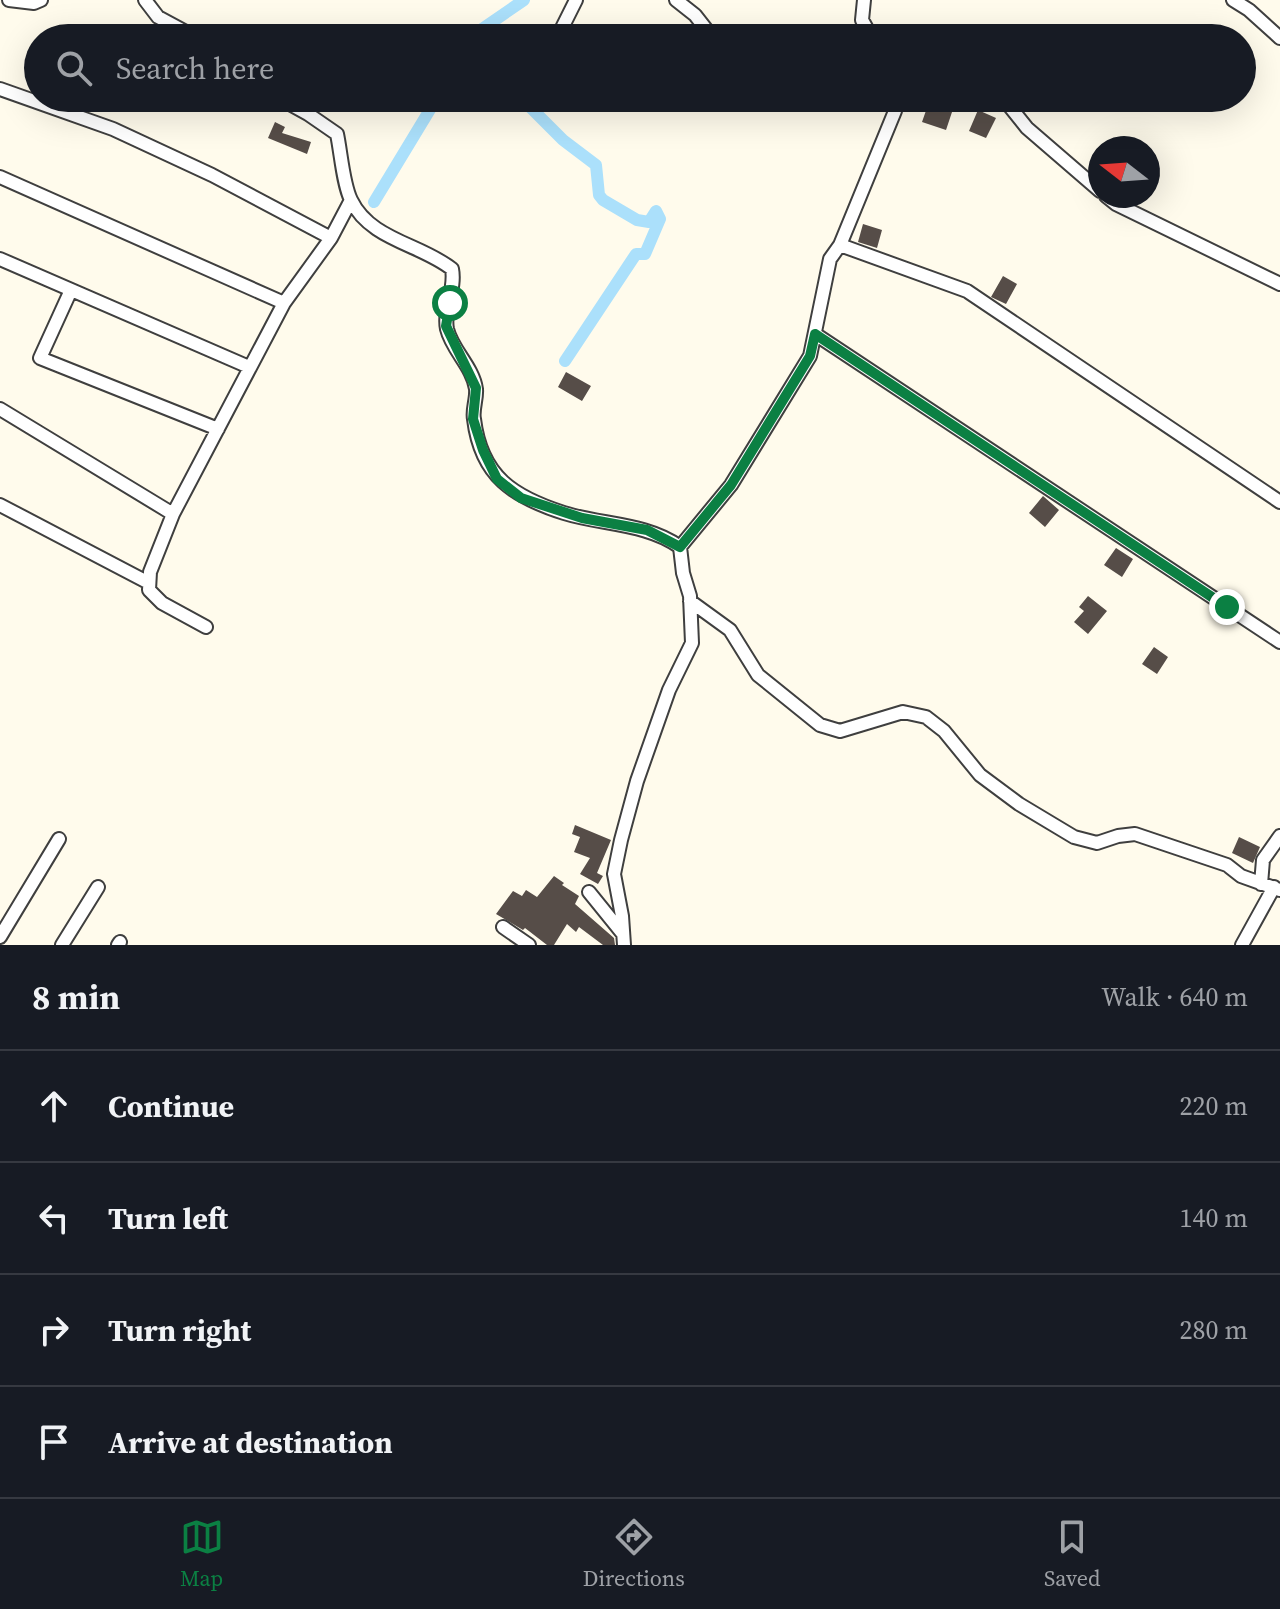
<!DOCTYPE html>
<meta charset="utf-8">
<style>
:root{--surface:#171b24;--page:#20242c;--text:#f1f3f6;--muted:#9ea1a6;--line:#363941;--accent:#0b8043}
body{margin:0;font-family:"Source Serif 4",serif;background:var(--page);color:var(--text)}
.compass{position:absolute;left:1088px;top:136px;width:72px;height:72px;border-radius:50%;background:var(--surface);box-shadow:0 8px 32px #0002;rotate:287deg}
.stop{position:absolute;width:24px;height:24px;margin:-18px;border:6px solid #0b8043;border-radius:50%;background:#fff}
.stop.end{background:#0b8043;border-color:#fff;box-shadow:0 2px 8px #0008}
.list{margin:0;padding:0;list-style:none}
h2{display:flex;justify-content:space-between;align-items:center;height:104px;margin:0;padding:0 32px;font-size:34px}
h2 small{font-size:26px;font-weight:400;color:var(--muted)}
.list li{display:grid;grid-template-columns:52px 1fr auto;gap:24px;align-items:center;box-sizing:border-box;height:112px;padding:0 32px;border-top:2px solid var(--line)}
.list b{display:block;font-size:30px;white-space:nowrap}
.list em{font-size:26px;font-style:normal;color:var(--muted)}
.icon{flex:none;width:44px;height:44px;fill:none;stroke:currentColor;stroke-width:2;stroke-linecap:round;stroke-linejoin:round}
.map{position:relative;flex:none;width:1280px;height:945px;overflow:hidden}
.search{position:absolute;background:var(--surface);box-shadow:0 8px 32px #0002;left:24px;right:24px;top:24px;height:88px;display:flex;align-items:center;gap:20px;box-sizing:border-box;padding:0 28px;border-radius:44px;color:var(--muted);font-size:30px}
.sheet{height:552px;background:var(--surface)}
nav{display:flex;justify-content:space-around;align-items:center;box-sizing:border-box;height:112px;border-top:2px solid var(--line);background:var(--surface);font-size:22px;color:var(--muted)}
nav a{display:grid;justify-items:center;gap:4px}
nav .on{color:var(--accent)}
.map>svg:first-child{display:block}
.lines{fill:none;stroke-linecap:round;stroke-linejoin:round}
.canal{stroke:#abe0fb;stroke-width:12}
.building{fill:#564d48}
.minor-casing{stroke:#3f3f3f;stroke-width:16}
.minor{stroke:#fff;stroke-width:12}
.route{stroke:#0b8043;stroke-width:10}
</style>
<div class="map">
<svg width="1280" height="945" viewBox="0 0 1280 945">
<rect width="100%" height="100%" fill="#fffbec"/>
<g class="lines">
<path class="canal" d="M469,38L524,0
M521,98L563,140L596,165L599,195L603,200L637,220L649,222L656,211L660,219L645,254H636L565,361
M374,202L437,98"/>
</g>
<path class="building" d="M929,102L953,109L946,130L922,122Z
M978,110L996,118L986,138L969,131Z
M275,122L285,127L282,133L311,142L307,154L268,138Z
M863,224L882,230L877,248L858,242Z
M1003,276L1017,284L1006,304L991,297Z
M566,372L591,386L582,401L558,387Z
M1043,496L1059,510L1045,527L1029,513Z
M1116,548L1133,559L1122,577L1104,565Z
M1088,596L1107,611L1088,634L1074,622L1084,611L1079,607Z
M1154,647L1168,657L1157,674L1142,664Z
M575,825L611,840L597,873L603,876L598,884L580,874L590,858L574,852L580,837L572,834Z
M1239,837L1260,847L1253,863L1232,853Z
M554,876L564,883L562,885L579,896L575,904L614,938L615,945H603L579,927L576,932L567,924L554,945H547L525,928L523,930L496,914L513,891L522,896L526,890L537,897Z"/>
<g class="lines">
<g class="minor-casing">
<path id="minor" d="M9,0L34,3L41,0
M145,0L158,17L197,38
M676,0L695,15L713,38
M864,0L862,20L872,38
M1233,0L1249,10L1280,38
M557,38L576,0
M0,89L113,129L212,175L331,238
M279,98L308,114L337,134C341,153 343,184 351,200C370,240 421,244 452,269C456,289 443,310 447,329C452,350 473,367 476,389C477,399 472,410 474,419C481,477 514,497 564,513C602,525 647,523 680,547
M1003,98L1027,128L1100,191
M0,177L284,303
M1106,196L1116,204L1280,284
M840,245L967,291L1280,502
M0,259L249,367
M71,290L40,358L218,429
M815,334L1280,642
M0,409L173,514
M0,505L149,583
M690,601L730,630L758,675L820,725L840,731L903,712L926,717L944,731L980,775L1019,804L1074,837L1097,843L1118,836L1135,834L1227,865L1241,876L1280,890
M206,627L162,603L149,590L150,572L173,514L284,303L331,238L351,200
M1261,884L1263,860L1280,836
M589,892L623,934
M503,927L529,945
M0,937L59,839
M62,945L98,887
M118,945L120,942
M624,945L622,916L614,874L621,840L637,781L669,690L692,643L690,596L683,573L680,547L731,485L810,356L830,259L840,245L895,111L896,98
M1242,945L1274,887"/>
</g>
<use href="#minor" class="minor"/>
</g>
<g class="lines">
<path class="route" d="M450,303L446,326L476,388L473,419L483,450L497,479L521,498L582,518L647,530L680,547L731,485L810,356L815,334L1227,607"/>
</g>
</svg>
<svg class="compass" viewBox="-18 -18 36 36"><path d="M0-13l5 13h-10z" fill="#e53935"/><path d="M0 13l5-13h-10z" fill="#9ea1a6"/></svg>
<div class="stop" style="left:450px;top:303px"></div>
<div class="stop end" style="left:1227px;top:607px"></div>
<div class="search"><svg class="icon" aria-label="search" viewBox="0 0 24 24"><circle cx="10" cy="10" r="6"/><path d="M15 15l6 6"/></svg>Search here</div>
</div>
<section class="sheet">
<h2>8 min<small>Walk · 640 m</small></h2>
<ul class="list">
<li><svg class="icon" aria-label="ahead" viewBox="0 0 24 24"><path d="M12 20V5M6 11l6-6 6 6"/></svg><div><b>Continue</b></div><em>220 m</em></li>
<li><svg class="icon" aria-label="left" viewBox="0 0 24 24"><path d="M17 20v-9H6M10 6l-5 5 5 5"/></svg><div><b>Turn left</b></div><em>140 m</em></li>
<li><svg class="icon" aria-label="right" viewBox="0 0 24 24"><path d="M7 20v-9h11M14 6l5 5-5 5"/></svg><div><b>Turn right</b></div><em>280 m</em></li>
<li><svg class="icon" aria-label="arrive" viewBox="0 0 24 24"><path d="M6 21V4h12l-3 4 3 4H6"/></svg><div><b>Arrive at destination</b></div></li>
</ul>
</section>
<nav>
<a class="on"><svg class="icon" aria-label="map" viewBox="0 0 24 24"><path d="M3 6l6-2 6 2 6-2v14l-6 2-6-2-6 2zM9 4v14M15 6v14"/></svg>Map</a>
<a><svg class="icon" aria-label="directions" viewBox="0 0 24 24"><path d="M12 3l9 9-9 9-9-9zM9 14v-3h6M13 9l2 2-2 2"/></svg>Directions</a>
<a><svg class="icon" aria-label="saved" viewBox="0 0 24 24"><path d="M7 4h10v16l-5-4-5 4z"/></svg>Saved</a>
</nav>
